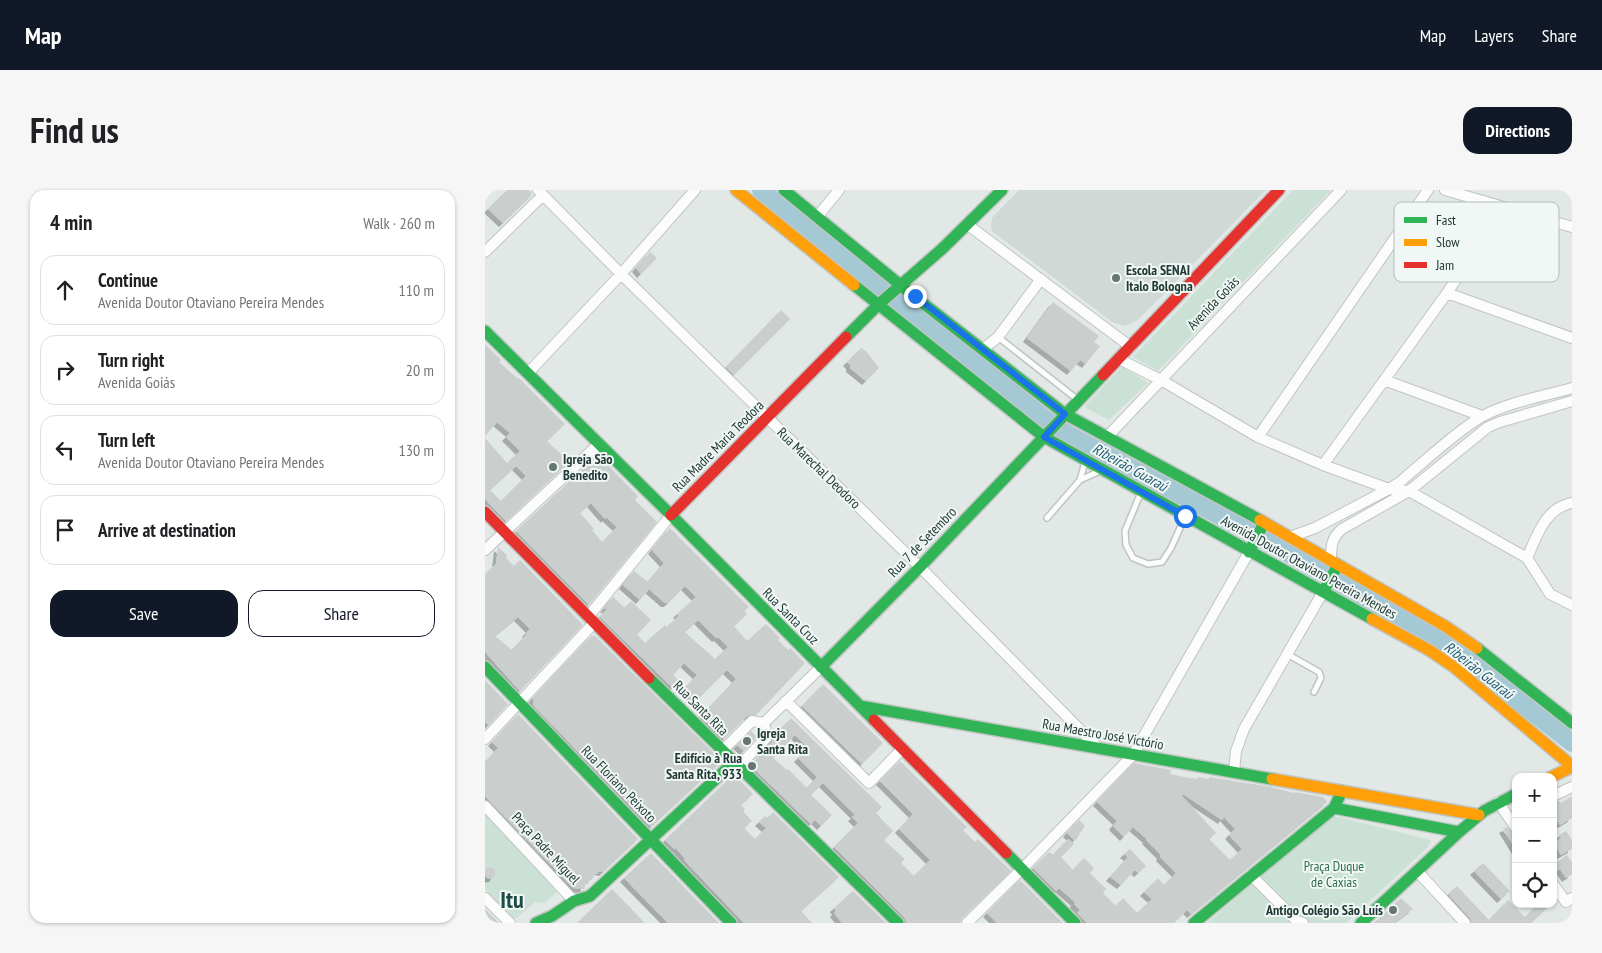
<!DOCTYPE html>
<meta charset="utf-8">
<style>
:root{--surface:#fff;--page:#f6f6f6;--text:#202124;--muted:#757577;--line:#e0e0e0;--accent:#111827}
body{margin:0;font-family:"PT Sans Narrow",sans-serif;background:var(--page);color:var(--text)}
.controls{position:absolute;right:15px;bottom:15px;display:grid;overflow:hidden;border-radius:10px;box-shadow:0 1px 4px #0004}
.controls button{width:45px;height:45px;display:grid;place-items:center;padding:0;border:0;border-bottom:1px solid var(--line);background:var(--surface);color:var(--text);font:25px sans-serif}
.stop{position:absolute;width:15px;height:15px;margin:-11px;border:4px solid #1a73e8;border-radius:50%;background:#fff}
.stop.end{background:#1a73e8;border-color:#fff;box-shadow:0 1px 5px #0008}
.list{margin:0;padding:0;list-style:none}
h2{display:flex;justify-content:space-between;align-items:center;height:65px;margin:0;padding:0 20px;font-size:21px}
h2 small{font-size:16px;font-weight:400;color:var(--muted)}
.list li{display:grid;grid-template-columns:32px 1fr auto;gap:15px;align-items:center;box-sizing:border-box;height:70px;margin:0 10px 10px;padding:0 10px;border:1px solid var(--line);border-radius:15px}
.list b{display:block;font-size:19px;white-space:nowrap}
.list p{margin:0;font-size:16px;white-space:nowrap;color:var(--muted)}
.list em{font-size:16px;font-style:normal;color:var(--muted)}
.actions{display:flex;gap:10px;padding:15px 20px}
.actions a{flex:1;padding:11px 0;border:1px solid var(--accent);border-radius:15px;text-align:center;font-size:18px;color:var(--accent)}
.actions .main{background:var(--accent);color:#fff}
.icon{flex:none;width:28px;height:28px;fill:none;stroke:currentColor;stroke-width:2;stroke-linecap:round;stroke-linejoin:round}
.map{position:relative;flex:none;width:1087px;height:733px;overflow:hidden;border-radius:15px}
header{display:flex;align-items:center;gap:30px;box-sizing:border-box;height:70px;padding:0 25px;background:var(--accent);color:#fff}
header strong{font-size:24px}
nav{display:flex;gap:28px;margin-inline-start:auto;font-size:18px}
.intro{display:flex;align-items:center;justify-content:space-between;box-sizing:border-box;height:120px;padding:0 30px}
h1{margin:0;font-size:35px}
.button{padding:12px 22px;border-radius:15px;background:var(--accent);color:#fff;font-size:18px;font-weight:700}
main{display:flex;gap:30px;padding:0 30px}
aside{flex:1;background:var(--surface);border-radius:15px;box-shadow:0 1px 4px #0004}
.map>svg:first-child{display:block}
.built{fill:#d0d9d6}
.green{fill:#cce1d5}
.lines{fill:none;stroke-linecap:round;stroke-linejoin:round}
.river{stroke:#a4c8d4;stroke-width:18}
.building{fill:#cacfcd;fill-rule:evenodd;filter:url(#shadow)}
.lane-casing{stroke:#bfc5c3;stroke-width:8}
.street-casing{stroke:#bfc5c3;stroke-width:12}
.fast-casing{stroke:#bfc5c3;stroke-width:14}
.slow-casing{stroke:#bfc5c3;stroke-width:14}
.jam-casing{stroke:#bfc5c3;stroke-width:14}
.lane{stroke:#fbfcfb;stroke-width:5}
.street{stroke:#fbfcfb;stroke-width:10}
.fast{stroke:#30b455;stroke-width:11}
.slow{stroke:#ff9f0a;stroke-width:11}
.jam{stroke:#e5322d;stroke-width:11}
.route{stroke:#1a73e8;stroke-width:6}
.poi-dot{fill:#657774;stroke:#f0f7f5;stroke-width:2}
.labels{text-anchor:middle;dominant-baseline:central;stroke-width:4;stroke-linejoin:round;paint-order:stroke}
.poi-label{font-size:14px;font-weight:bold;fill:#223a36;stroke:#f0f7f5;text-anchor:start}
.street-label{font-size:14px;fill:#223a36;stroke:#f0f7f5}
.park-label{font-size:14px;fill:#2e6e4f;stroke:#f0f7f5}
.water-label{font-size:15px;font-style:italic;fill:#1f5a72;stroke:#f0f7f5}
.town-label{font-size:24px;font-weight:bold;fill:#1f4b45;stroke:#f0f7f5}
.key{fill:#f0f7f5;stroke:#b2bebc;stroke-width:1}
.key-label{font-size:14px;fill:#223a36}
</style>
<header>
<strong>Map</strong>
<nav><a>Map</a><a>Layers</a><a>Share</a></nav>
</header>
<div class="intro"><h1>Find us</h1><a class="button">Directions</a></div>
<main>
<aside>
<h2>4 min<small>Walk · 260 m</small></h2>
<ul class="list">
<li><svg class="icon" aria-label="ahead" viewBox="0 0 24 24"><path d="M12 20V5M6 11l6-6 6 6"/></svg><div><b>Continue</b><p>Avenida Doutor Otaviano Pereira Mendes</p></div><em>110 m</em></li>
<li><svg class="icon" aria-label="right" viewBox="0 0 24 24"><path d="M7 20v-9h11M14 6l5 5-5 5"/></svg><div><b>Turn right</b><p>Avenida Goiás</p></div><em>20 m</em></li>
<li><svg class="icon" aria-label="left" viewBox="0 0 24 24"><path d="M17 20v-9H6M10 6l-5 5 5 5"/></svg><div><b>Turn left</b><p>Avenida Doutor Otaviano Pereira Mendes</p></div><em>130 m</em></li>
<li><svg class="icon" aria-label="arrive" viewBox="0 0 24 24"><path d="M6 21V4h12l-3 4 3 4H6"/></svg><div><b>Arrive at destination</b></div></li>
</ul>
<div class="actions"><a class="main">Save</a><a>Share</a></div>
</aside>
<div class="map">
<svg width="1087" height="733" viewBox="0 0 1087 733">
<defs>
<filter id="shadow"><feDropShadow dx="-4" dy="4" stdDeviation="0" flood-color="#0004"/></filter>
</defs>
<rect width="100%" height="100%" fill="#e2e8e6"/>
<path class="built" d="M534,0H781L653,130L640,136L627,132L507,41L506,35L507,28Z"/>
<path class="green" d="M808,0H846L673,181L648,167Z
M637,177L663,193L624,230L599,217Z
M0,620L71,697L72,702L59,713L50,712L32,728H27L0,699Z
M849,626L946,650L943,657L861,733H722L761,699Z"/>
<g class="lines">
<path class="river" d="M276,0L560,229L584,245L767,343L960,453L1087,553"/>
</g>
<path class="building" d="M22,0H44L46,2V6L18,33L3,19Z
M165,62L172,68L156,84L151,78Z
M568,112L614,146L609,152L615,156L601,174L595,170L586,181L542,148Z
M296,120L305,129L249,185L241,177Z
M0,154L16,170L14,172L33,189L34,188L80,234L62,251L84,272L21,331L0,309V248L22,273L35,261L21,247L25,243L12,232L0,246ZM31,276L41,286L16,311L5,300Z
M376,158L381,161L394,178L381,191L365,178V175L362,172Z
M113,265L153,306L150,310L172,332L104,415L31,341ZM106,313L120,329L121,327L132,337L117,352L107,340L109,339L95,323Z
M185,338L264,417L259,421L262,424L249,436L262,451L281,434L295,448L293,450L303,460L305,458L320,473L271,525L262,526L239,549L216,526L251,489L242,480L210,512L198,500L212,485L199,473L188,485L194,491L188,498L115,427L122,419H119L128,407L140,418L146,411L166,430L152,444L160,453L180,435L181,437L194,426L192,424L211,407L200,396L183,413H180L164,399L155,410L138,395L149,381L163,392L179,373L167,360ZM213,430L231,448L233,447L243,457L230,469L200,442Z
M13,357L22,365L21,368L29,376L35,370L98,435L35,501L0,462V384L11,374ZM33,427L45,439L41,443L42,444L27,460L10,446Z
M106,446H110L237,571L166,637L48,515V508Z
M0,490L23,514L4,535L0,532Z
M338,494L398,553L377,574L317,516Z
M33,524L153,649L118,682L113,681L112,684H110L106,690L104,689L103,693L101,692L99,699L88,698L0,606V572L13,558L7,552Z
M306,528L397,617L391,623L408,641L399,650L420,669L416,673L429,686L445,670L414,639L428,624L395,591L415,571L482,637L478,640L490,652L493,649L526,681L477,728L475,733H422L419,727L349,657L373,633L367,627L370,625L338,593L326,605L347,625L336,636L330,630L326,634L265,575L287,552L289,546ZM310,545L323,558L313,568L332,587L322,598L303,579L302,580L288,568Z
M266,541L272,547L259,561L252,555Z
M649,573L686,580L685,584L704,588L713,589V587L724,589V587L786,597L809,603L810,602L838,607L842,612L706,724L702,720L689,733H602L592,723L595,720L589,714L590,712L574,698L571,701L548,678L564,662L568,665L583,649L589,654L576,667L588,680L599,668L609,678L605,683L621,699L618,703L631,716L638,708L652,723L667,709L659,702L673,688L679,695L691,683L675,667L676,665L661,650L662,649L648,637L639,647L628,636L632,631L612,612ZM698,604L737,630L739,627L750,639L744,645L757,659L745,670L724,649L731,643L697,606Z
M249,584L268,604L256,615L260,619L258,621L267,631L259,638L270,649L281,638L274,632L280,626L283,628L288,622L354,687L316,721L327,733H259L199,670L200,669L191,658L189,659L180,650Z
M1087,606V628L1075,635L1068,625V613L1074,611L1076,613Z
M594,630L600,636L590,651L582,643Z
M1022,637L1031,646V660L1018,639Z
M1081,641L1087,650V659L1076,665L1069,653L1076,648L1074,645Z
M645,659L661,676L653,683L650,680L636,695L625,687L643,667L639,664Z
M166,663L234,733H183L139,688Z
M1082,665L1087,672V684L1081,688L1075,679L1068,683V675Z
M998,673L1025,701L1016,709L989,681Z
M-0.5 683a5.5 5.5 0 1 1 11 0a5.5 5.5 0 1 1-11 0Z
M535,690L578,733H512L502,723Z
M972,696L1004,730L1023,710L1040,727L1053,714H1057L1061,719L1046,733H987L985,728L963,704Z
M127,699L160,733H92L118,708Z
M368,701L401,733H357L349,723L351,721L349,718Z
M916,708L928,719L909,733H889Z
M0,719L14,733H0Z"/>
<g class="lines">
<g class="lane-casing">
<path id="lane" d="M513,147L593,210
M595,290L600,272
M656,302L640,341L641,355L648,368L663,374L677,372L686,358L700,327
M562,328L595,290L615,281
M802,464L834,482L836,488L829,502"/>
</g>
<g class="street-casing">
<path id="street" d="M53,0L136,84L435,377L613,558
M960,0L1087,37
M332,27L354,0
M483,35L646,157
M0,62L58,5
M962,103L1087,148
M498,159L513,147L556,89
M634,169L676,190L773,247L838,275L904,299L924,301L1042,368L1065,404L1087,415
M43,183L136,84L210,0
M899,190L997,226
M622,247L856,0
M773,247L943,0
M838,275L962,103L1018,17
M805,347L830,338L904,299L915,292C939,272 969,243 996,227C1020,213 1059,206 1087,198
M0,360L114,254
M1042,368C1052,346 1060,318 1087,313
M846,371C846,357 846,348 857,339L924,301L1003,237L1015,232L1087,211
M103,427L186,325
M301,511L384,593L417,559
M0,549L109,433
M238,560L267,531L279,533
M254,576L282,547L279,533L336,477
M749,581L751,561L759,539L838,402
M1068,606L1087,597
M1013,612L1031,638
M0,616L89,711
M932,681L980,733
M766,685L812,731L818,733
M1068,694L1081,712L1087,708
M0,708L25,733
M482,733L542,674L648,565L764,362"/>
</g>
<g class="fast-casing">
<path id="fast" d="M299,0L430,107L580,224L775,330
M369,95L559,247L887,429
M0,141L186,325L389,530
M361,147L394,114L457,59L517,0
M764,362L779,333
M838,402L853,375
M992,458L1087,533
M0,477L246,733
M336,477L435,377L618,185
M164,488L413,733
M375,516L787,589
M849,618L974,642
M521,663L590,733
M51,733L67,726L89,711L105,706L249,572
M709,733L849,618L857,601
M876,733L974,642L999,621L1031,604"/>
</g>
<g class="slow-casing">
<path id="slow" d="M251,0L369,95
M775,330L960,436L992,458
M887,429L944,460L969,477L1087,576
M1066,587L1087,577
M787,589L994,625"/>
</g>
<g class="jam-casing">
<path id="jam" d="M618,185L794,0
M0,322L164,488
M186,325L361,147
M389,530L521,663"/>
</g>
<use href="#lane" class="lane"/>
<use href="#street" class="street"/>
<use href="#fast" class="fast"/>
<use href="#slow" class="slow"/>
<use href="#jam" class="jam"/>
</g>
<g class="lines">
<path class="route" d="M430,106L580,224L559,247L700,326"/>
</g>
<g class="poi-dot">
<circle cx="631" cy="88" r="5"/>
<circle cx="68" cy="277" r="5"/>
<circle cx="262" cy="551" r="5"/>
<circle cx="267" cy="576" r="5"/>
<circle cx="908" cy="720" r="5"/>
</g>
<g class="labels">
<g class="poi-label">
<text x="641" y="80">Escola SENAI<tspan x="641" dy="16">Italo Bologna</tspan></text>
<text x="78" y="269">Igreja São<tspan x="78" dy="16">Benedito</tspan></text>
<text x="272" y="543">Igreja<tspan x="272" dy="16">Santa Rita</tspan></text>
<text x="257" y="568" text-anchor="end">Edifício à Rua<tspan x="257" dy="16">Santa Rita, 933</tspan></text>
<text x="898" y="720" text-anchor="end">Antigo Colégio São Luís</text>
</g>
<g class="street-label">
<text transform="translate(728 113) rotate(-46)">Avenida Goiás</text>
<text transform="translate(233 256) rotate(-45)">Rua Madre Maria Teodora</text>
<text transform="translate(334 278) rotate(44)">Rua Marechal Deodoro</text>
<text transform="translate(437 352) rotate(-46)">Rua 7 de Setembro</text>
<text transform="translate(824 377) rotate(29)">Avenida Doutor Otaviano Pereira Mendes</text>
<text transform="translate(306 426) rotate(45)">Rua Santa Cruz</text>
<text transform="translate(216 518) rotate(45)">Rua Santa Rita</text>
<text transform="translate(618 544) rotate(10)">Rua Maestro José Victório</text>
<text transform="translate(134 594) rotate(46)">Rua Floriano Peixoto</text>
<text transform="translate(61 658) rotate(47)">Praça Padre Miguel</text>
</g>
<g class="park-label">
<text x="849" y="676">Praça Duque<tspan x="849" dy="16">de Caxias</tspan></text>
</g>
<g class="water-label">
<text transform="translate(645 277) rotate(29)">Ribeirão Guaraú</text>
<text transform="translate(994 480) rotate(38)">Ribeirão Guaraú</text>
</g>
<g class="town-label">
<text x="27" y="709">Itu</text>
</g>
</g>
<rect x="909" y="12" width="165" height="80" rx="8" class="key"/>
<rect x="919" y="27" width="23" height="6" fill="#30b455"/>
<rect x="919" y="49" width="23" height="7" fill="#ff9f0a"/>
<rect x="919" y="72" width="23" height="6" fill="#e5322d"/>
<g class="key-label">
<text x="951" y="35">Fast</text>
<text x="951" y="57">Slow</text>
<text x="951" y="80">Jam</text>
</g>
</svg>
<div class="controls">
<button>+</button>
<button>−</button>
<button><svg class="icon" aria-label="locate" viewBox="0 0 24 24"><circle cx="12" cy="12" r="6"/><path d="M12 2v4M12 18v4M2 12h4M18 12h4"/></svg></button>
</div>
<div class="stop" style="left:700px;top:326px"></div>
<div class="stop end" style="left:430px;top:106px"></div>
</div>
</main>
